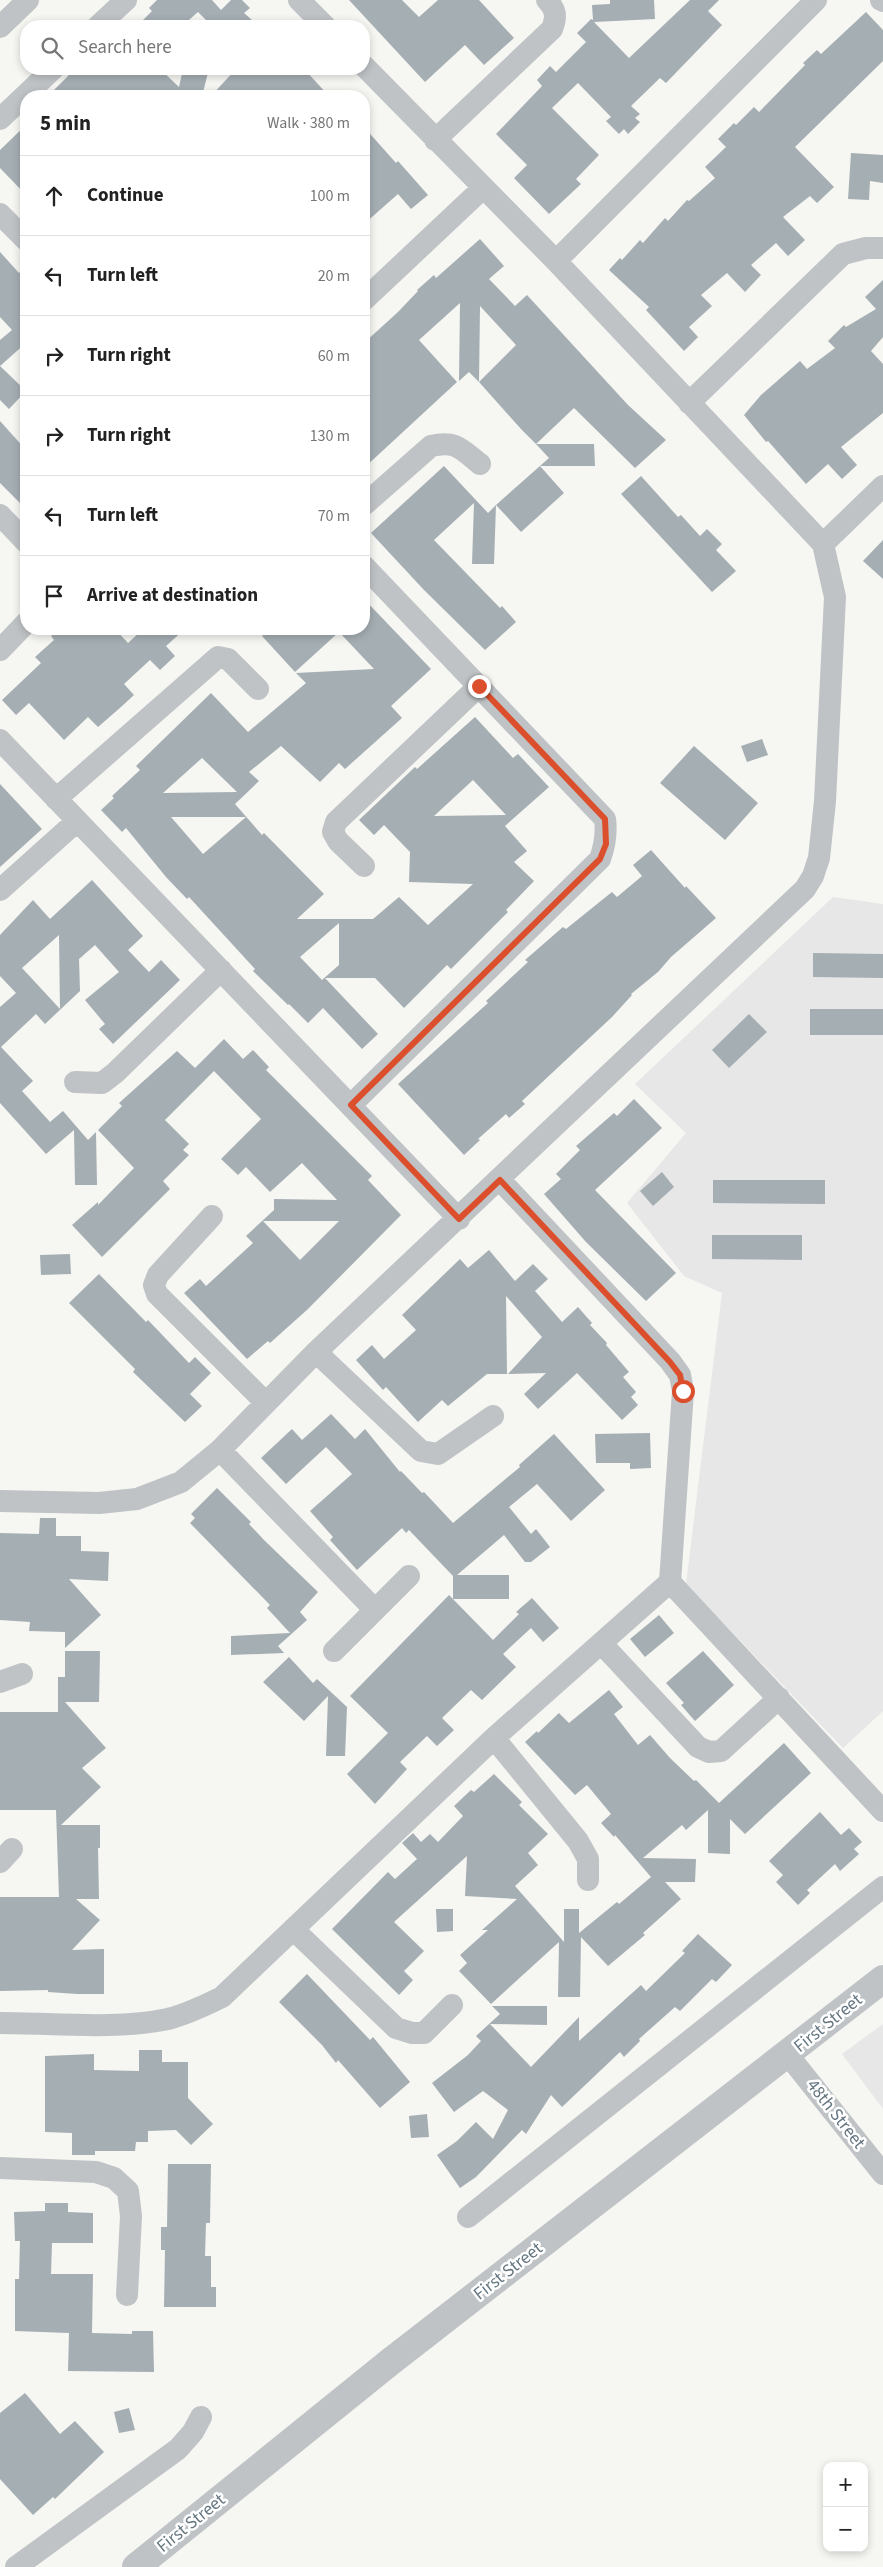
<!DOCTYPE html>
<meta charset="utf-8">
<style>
:root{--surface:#fff;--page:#f6f6f6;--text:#222;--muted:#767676;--line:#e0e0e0}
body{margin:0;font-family:"Source Sans 3",sans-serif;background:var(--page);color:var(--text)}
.controls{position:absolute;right:15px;bottom:15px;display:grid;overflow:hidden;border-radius:10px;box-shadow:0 2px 8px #0003}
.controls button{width:45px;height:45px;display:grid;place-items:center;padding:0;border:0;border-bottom:1px solid var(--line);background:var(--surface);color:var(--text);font:25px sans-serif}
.stop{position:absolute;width:15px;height:15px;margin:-11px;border:4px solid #dc4f2c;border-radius:50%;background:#fff}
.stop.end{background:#dc4f2c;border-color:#fff;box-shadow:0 1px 5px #0008}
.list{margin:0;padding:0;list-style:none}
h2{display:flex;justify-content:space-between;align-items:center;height:65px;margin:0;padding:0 20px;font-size:21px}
h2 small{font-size:16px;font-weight:400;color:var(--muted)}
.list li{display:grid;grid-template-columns:32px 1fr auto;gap:15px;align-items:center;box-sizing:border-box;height:80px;padding:0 20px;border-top:1px solid var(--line)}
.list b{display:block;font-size:19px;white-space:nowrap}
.list em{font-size:16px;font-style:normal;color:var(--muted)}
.icon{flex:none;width:28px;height:28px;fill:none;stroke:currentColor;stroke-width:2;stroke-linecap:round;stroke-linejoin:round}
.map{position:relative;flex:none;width:883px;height:2567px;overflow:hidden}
.search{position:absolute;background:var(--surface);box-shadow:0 2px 8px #0003;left:20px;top:20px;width:350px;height:55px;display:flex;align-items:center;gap:12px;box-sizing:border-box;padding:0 18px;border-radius:20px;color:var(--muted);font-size:19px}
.panel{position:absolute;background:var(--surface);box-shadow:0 2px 8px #0003;left:20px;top:90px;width:350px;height:545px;border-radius:20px}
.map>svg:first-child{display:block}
.built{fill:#e6e7e6}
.building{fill:#a5aeb3;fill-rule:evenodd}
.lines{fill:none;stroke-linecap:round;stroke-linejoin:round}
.minor{stroke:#bfc3c6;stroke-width:22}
.tertiary{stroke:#bfc3c6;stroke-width:28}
.route{stroke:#dc4f2c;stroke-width:6}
.labels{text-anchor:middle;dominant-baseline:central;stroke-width:5;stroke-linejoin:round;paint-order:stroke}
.street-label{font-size:18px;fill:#667782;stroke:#fff}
</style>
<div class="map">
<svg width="883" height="2567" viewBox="0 0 883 2567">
<rect width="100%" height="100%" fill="#f6f6f2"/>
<path class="built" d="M833,897L883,904V1711L843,1748L686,1584L722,1293L684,1276L627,1203L686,1133L635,1084Z
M883,2024V2109L842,2054Z"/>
<path class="building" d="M157,0H212L221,10L231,0H242L250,8L244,13L259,26H222L220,24L219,26H212L198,12L182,26H137L152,11L149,8Z
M349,0H402L419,17L438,0H479L514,38L484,65L465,45L425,82Z
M610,0H654L655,19L594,22L629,58L690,0H719L708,11L722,25L666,83L660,78L631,106L640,114L635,118L640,122L628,134L624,129L619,134L606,121L611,117L578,83L552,108L599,155L576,179L581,184L549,214L514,178L527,165L496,134L542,86L537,80L550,66L556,72L586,42L577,33L591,19L593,20L592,5L610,4Z
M866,12L883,30V61L795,147L834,187L817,203L810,196L783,217L805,240L788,256L776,243L751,265L761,275L745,292L727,273L701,295L712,306L689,327L698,337L684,351L646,310L649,307L609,270L620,258L622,260L640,240L643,243L665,218L668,221L687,200L689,201L715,178L705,167L726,147L718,139L734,123L736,125L754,107L759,112L805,65L803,63L817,50L821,54Z
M75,69H160L179,87L183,69H209L202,96H48Z
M236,69H304L329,96H211Z
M26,125V195L0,168V150Z
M364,127L396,163L398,161L428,195L411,209L398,194L364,224Z
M851,153L883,155V183L870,181L869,200L848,199Z
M480,239L504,266L489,279L515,306L527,295L628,405L666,440L635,468L574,408L536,444L521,429L479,382L516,345L480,306L479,382L469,372L459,381L460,303L419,340L457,382L364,468V343L398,312L418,291L417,290L434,275L436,278Z
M0,252L19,273L26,266V343L0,366V340L12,330L0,317Z
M883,280V337L871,351L883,364V413L841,447L857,465L842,479L828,464L806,484L768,441L766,442L744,415L761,395L800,361L807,369L835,348L828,341L844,325L846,327L876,309L865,297Z
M0,366L26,391L9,409L0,400Z
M0,421L26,450V509L0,483Z
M536,444H594L595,466H540L564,493L521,532L496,505L549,458Z
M444,466L488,513L496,505L494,564H472L474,503L434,540L500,608L502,606L516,622L485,650L424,590L371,533Z
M641,476L678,517L681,515L700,536L707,529L722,544L716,550L736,571L712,592L621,494Z
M883,540V579L863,561Z
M364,599L431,669L391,706L402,718L345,769L339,763L320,782L281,746L249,772L259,781L235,804L262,835L264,833L324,894L297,919H373L399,897L428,925L473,884L409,882L410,852L384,825L374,835L359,820L415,767L417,769L475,717L513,758L518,754L549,787L505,826L527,851L514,862L534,881L506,910L508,912L451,969L447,965L404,1008L375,978H325L378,1034L362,1049L323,1008L308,1023L289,1004L288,1005L253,971L255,969L189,897L187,899L166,877L126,828L122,832L101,810L114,798L112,796L140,770L136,766L211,693L248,732L306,683L296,673L374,669L339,632L295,672L262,636L270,629H364ZM202,758L237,792L163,793ZM473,780L506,815L434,816ZM171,817H246L203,854ZM339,923V965L322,980L300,957Z
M59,629H115L128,643L143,629H185L166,646L175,656L160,670L150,660L124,684L134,695L121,707L98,727L88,717L64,740L29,703L16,715L2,700L41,663L35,657L54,640L51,636Z
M762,739L768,755L747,762L741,746Z
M694,746L758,803L725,840L660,783Z
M0,784L42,829L0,867Z
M651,850L685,888L686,886L716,918L671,957L658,972L631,994L632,995L612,1017L522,1101L525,1104L509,1118L506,1114L478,1139L480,1140L464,1155L398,1084L488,1003L486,1001L528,962L525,960L563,927L566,929L612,892L617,897L642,876L633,865Z
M92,880L143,936L128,950L149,972L161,960L180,980L113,1044L99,1029L105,1024L85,1000L119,972L95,945L79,959L80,991L45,1024L36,1014L1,1047L33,1081L22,1091L50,1122L63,1111L88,1140L96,1132L97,1185H75L74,1130L46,1154L0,1103V1007L16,993L0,976V935L33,900L50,919ZM59,935L60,1009L22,968Z
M813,953L883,954V978L813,977Z
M810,1009H883V1035H810Z
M749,1014L767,1032L729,1068L712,1050Z
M224,1039L243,1059L253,1050L269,1067L266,1070L372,1176L368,1180L401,1215L308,1309L270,1343L268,1341L247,1359L184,1293L200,1279L206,1286L253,1243L246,1236L274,1210V1199L337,1200L302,1163L270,1192L246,1167L238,1175L221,1159L261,1119L214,1071L165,1120L189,1144L183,1150L189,1155L163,1181L170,1189L102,1257L72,1225L98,1202V1205L134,1168L98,1130L122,1106L119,1103L177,1051L195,1068ZM263,1221H339L300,1260Z
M634,1099L662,1128L595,1190L676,1273L646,1301L586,1242L544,1194L561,1179L556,1174L580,1150L576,1146L614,1113L617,1116Z
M662,1172L674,1187L653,1206L640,1191Z
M713,1180H825V1204L713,1203Z
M712,1235H802V1260L712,1259Z
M489,1250L515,1281L533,1264L548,1279L535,1291L562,1322L578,1307L592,1323L590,1325L607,1343L606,1345L629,1372L623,1377L636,1392L631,1397L638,1405L622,1420L577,1373L538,1409L524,1394L546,1373L508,1374L542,1337L506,1296L507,1374H487L448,1406L442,1400L418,1422L386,1387L383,1390L356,1360L372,1345L384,1359L416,1330L402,1315L460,1259L468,1268Z
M70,1254L71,1274L41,1275L40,1255Z
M99,1274L146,1322L148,1320L189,1363L195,1357L211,1373L190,1394L202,1406L185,1422L133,1372L135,1369L69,1303Z
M331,1414L355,1439L365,1429L400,1472L401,1471L422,1493L424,1492L453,1523L520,1467L519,1465L554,1434L605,1490L571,1521L537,1484L509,1507L531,1534L536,1529L550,1547L531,1562H525L504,1535L457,1575H509V1599H453V1576L409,1530L406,1533L402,1528L357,1570L330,1540L333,1537L310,1511L352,1474L326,1447L286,1484L261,1458L292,1429L302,1440Z
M650,1433L651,1468L630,1469V1463H596L595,1434Z
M217,1488L251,1522L249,1524L264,1540L318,1592L300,1612L307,1620L278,1646L284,1653L231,1655V1636L290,1633L267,1608L270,1605L190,1523L195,1518L191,1514Z
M40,1518H56V1536H81V1551L109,1552L108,1581L69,1579L101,1615L65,1648V1632L29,1631L30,1622L0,1620V1533L39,1534Z
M449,1595L493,1640L519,1614L516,1612L532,1598L559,1628L543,1642L531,1628L503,1654L516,1667L482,1700L471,1690L442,1718L454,1730L437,1746L427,1736L400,1762L407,1769L375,1804L347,1774L388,1733L350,1696Z
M659,1615L674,1633L645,1657L630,1639Z
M65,1651H100L99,1702H65L106,1748L82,1768L101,1787L61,1825H100V1848H98L99,1899H76L100,1920L72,1950L104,1949V1994H77L48,1992V1990L0,1991V1897H59L56,1810H0V1712H58V1677H65Z
M703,1651L734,1685L695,1721L681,1705L684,1703L666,1683Z
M289,1657L313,1683L317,1679L347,1707L345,1756H326L328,1696L304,1721L263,1682Z
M609,1690L623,1707L614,1714L638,1745L650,1735L670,1758L694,1781L696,1780L719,1803L784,1743L811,1773L745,1834L730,1819V1854L708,1853V1810L686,1830L682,1825L643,1858L696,1859L695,1882H665L681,1899L643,1933L645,1935L608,1966L581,1937L580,1997H558L559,1942L491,2004L459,1971L467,1963L460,1955L488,1930H482L517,1899L465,1896L467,1856L394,1922L424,1951L404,1971L413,1980L399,1995L332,1929L388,1872L395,1879L417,1859L402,1843L413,1833L421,1842L430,1834L438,1842L463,1816L454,1806L471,1790L474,1792L494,1774L522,1802L519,1805L548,1834L528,1853L538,1865L515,1886L564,1942V1909H579V1933L617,1902L619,1904L651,1877L615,1835L614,1837L601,1823L611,1814L587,1785L575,1795L525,1742L537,1731L538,1733L559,1713L569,1723Z
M820,1812L841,1835L849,1828L862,1842L854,1849L859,1854L840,1871L835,1864L807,1890L810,1893L798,1905L776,1882L783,1875L769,1861Z
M436,1909H453V1931L437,1932Z
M698,1934L732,1965L716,1982L712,1979L680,2011L675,2007L639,2039L640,2041L624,2057L620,2052L562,2107L551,2095L526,2134L522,2130L476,2177L460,2188L437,2155L457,2141L476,2122L493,2139L508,2110L483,2091L454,2112L432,2083L468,2055L481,2041L476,2036L500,2014L492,2006H547V2025L490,2024L531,2067L579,2017V2041L641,1985L646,1991L685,1953L682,1951Z
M307,1974L370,2040L373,2037L410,2082L380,2108L338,2060L336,2063L322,2045L279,2002Z
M139,2050H162V2062H188V2098L213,2124L191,2145L176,2130L148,2131V2142H136L135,2151H95V2155H72V2133L45,2132V2056L94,2054V2070L139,2071Z
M427,2114L429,2137L411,2138L409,2116Z
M168,2164H211L210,2223H206L205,2256H211V2287H216V2307H164L165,2250H161V2227H167Z
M45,2203H68V2212L93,2213V2243H52L51,2274H93L92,2333L132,2334V2331H153L154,2372L68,2371L69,2333L15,2331V2279H19L20,2241H15L14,2212L45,2211Z
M25,2393L60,2434L75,2421L104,2452L55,2499L53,2497L33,2515L0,2479V2413Z
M129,2408L135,2430L119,2433L114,2412Z"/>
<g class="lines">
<path class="minor" d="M299,0L325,26
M881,0L883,1
M98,26L126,0
M0,27L28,0
M364,66L556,261L823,544L883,486
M0,119L53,69
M435,140L552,29C557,16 556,10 547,0
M0,214L26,240
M556,261L816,0
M364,300L483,188
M689,403L843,254L866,248H883
M364,505L431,446C456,440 461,449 480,464
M0,515L26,542
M0,650L26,623
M0,740L459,1219
M56,799L218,657L228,659L258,689
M364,866L338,841L333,832L336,822L479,686
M0,890L77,821
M75,1082L102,1083L115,1073L221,970
M351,1105L600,859C605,845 607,834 605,819L364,566
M500,1180L670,1361L680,1375L683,1391L670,1582
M212,1216L158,1275L154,1285L157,1294L266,1403
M316,1352L421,1451L438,1454L493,1416
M220,1450L375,1610
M0,1501L99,1503L137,1499L181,1482L220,1450L316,1352L805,889L813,876L819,858L825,801L835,597L823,544
M601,1643L698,1747L709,1752L721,1751L779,1698
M334,1651L409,1576
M0,1682L22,1674
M494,1738L578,1841L588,1859V1880
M0,1862L12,1849
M293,1929L396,2028L412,2033H424L452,2005
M0,2023C54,2023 116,2030 168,2019C187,2014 204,2006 222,1997L494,1738L670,1582L883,1811
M788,2055L883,2174
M0,2168L96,2172L114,2178L128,2191L131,2216L127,2295
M468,2217L883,1887
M16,2567L178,2449L193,2432L201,2417"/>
<path class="tertiary" d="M136,2567L390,2362L883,1979"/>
</g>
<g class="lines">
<path class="route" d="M479,686L605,819L606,844L600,859L351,1105L459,1219L500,1180L670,1362L680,1375L683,1391"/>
</g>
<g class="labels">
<g class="street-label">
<text transform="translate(828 2023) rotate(-39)">First Street</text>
<text transform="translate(836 2114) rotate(52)">48th Street</text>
<text transform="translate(508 2271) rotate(-38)">First Street</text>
<text transform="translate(191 2523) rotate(-39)">First Street</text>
</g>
</g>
</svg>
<div class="controls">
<button>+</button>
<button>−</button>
</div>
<div class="stop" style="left:683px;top:1391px"></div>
<div class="stop end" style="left:479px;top:686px"></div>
<div class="search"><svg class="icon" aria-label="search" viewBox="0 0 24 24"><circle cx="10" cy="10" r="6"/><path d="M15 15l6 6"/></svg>Search here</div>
<section class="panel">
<h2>5 min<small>Walk · 380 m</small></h2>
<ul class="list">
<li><svg class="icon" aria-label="ahead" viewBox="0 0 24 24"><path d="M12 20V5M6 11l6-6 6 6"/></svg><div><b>Continue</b></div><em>100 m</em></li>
<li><svg class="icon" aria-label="left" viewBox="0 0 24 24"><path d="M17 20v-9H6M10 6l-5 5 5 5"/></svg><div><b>Turn left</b></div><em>20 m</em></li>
<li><svg class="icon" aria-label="right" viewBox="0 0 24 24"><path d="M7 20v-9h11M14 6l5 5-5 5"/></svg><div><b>Turn right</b></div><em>60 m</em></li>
<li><svg class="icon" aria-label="right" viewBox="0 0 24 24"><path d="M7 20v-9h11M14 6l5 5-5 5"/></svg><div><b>Turn right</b></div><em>130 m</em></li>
<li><svg class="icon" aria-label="left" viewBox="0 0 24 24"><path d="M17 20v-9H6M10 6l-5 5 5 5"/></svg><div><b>Turn left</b></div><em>70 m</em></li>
<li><svg class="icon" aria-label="arrive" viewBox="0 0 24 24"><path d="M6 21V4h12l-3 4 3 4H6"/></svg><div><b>Arrive at destination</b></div></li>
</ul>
</section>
</div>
